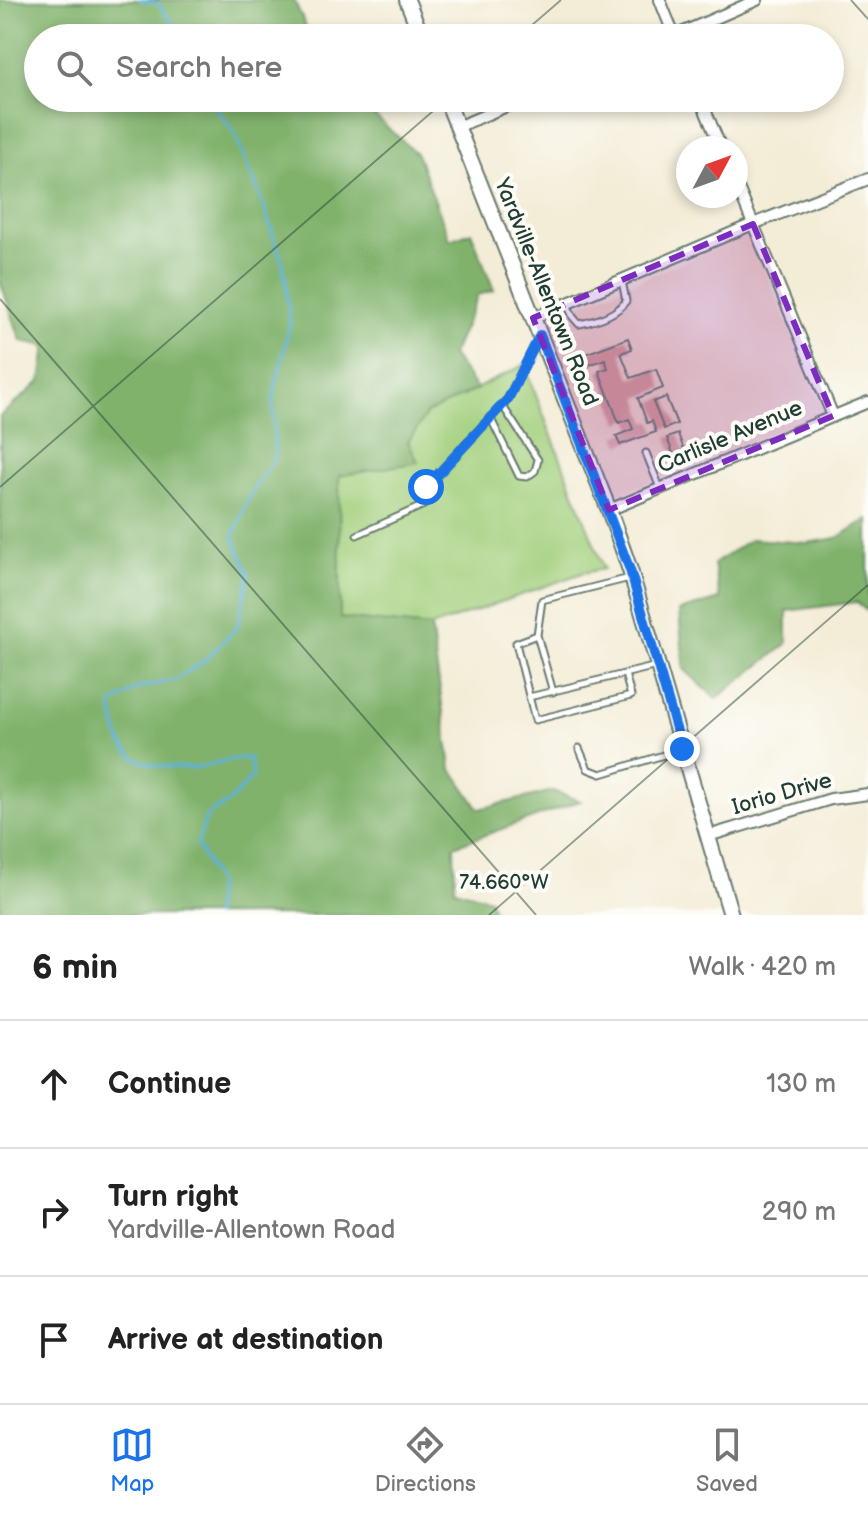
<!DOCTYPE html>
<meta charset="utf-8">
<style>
:root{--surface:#fff;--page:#f6f6f6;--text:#222;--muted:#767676;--line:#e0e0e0;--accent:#1a73e8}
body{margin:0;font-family:"Balsamiq Sans",sans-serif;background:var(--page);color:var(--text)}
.compass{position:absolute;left:676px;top:136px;width:72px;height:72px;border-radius:50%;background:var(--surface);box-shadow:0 4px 12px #0003;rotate:49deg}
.stop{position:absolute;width:24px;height:24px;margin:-18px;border:6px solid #1a73e8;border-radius:50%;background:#fff}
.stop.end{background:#1a73e8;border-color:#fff;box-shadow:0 2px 8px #0008}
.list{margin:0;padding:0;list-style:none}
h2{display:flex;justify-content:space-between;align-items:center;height:104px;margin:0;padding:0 32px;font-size:34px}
h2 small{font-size:26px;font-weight:400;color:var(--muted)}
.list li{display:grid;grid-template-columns:52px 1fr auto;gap:24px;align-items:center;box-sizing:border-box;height:128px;padding:0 32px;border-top:2px solid var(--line)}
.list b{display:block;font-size:30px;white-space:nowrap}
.list p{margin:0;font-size:26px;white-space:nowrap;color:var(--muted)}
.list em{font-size:26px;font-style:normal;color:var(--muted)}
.icon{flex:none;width:44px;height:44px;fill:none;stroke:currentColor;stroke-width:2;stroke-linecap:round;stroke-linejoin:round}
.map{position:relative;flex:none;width:868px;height:915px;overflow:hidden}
.search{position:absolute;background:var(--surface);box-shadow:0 4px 12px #0003;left:24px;right:24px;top:24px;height:88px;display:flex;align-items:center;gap:20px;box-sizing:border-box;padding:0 28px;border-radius:44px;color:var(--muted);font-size:30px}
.sheet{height:488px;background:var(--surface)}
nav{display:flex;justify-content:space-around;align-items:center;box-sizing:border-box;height:112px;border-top:2px solid var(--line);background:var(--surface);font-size:22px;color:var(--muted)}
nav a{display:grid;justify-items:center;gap:4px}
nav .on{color:var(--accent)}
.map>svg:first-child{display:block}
.built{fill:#f2d5be}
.green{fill:#a1cf7c;stroke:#608658;stroke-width:2}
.forest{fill:#80b26c;stroke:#507850;stroke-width:2}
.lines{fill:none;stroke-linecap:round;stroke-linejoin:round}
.stream{stroke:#5cb2d9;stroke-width:3}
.building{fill:#d99e90}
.lane-casing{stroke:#697a6d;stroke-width:9}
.street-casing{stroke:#697a6d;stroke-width:14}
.secondary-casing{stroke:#697a6d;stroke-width:18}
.lane{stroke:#fff;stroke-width:5}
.street{stroke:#fff;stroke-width:10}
.secondary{stroke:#fff;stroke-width:14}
.route{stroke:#1a73e8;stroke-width:10}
.marked{fill:#7b2cbf;fill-opacity:0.2;stroke:#7b2cbf;stroke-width:6;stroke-dasharray:16 10;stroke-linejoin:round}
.ticks{fill:none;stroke:#1f3d34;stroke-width:2;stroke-opacity:0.45}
.labels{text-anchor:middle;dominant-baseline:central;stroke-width:8;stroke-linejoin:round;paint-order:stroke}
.street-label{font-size:22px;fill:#1f3d34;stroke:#fdfcf7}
.ticks-label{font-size:20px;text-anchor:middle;fill:#1f3d34;stroke:#fdfcf7;stroke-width:8;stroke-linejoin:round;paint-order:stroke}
</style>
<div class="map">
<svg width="868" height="915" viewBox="0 0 868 915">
<rect width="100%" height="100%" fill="#fdfcf7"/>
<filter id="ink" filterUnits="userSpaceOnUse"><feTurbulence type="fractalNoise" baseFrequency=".0125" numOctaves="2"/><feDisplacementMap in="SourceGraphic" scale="16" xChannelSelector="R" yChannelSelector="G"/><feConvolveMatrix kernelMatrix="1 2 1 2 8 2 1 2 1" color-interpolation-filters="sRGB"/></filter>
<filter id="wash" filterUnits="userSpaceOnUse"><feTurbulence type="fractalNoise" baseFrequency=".006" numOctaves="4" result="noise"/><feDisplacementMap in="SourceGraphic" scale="32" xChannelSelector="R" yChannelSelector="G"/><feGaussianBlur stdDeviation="1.8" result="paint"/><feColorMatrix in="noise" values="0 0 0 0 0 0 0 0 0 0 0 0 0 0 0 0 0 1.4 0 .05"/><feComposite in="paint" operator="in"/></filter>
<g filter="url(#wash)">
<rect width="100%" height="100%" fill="#f3ecd6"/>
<path class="built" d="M751,234L823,412L613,497L544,319Z"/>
<path class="green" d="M524,365L604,569L582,573L431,627L340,619L339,475L417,462L408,442L427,413Z"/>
<path class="forest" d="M0,0H294L311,38H38V98H355L417,154L450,240L471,232L494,290L478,295L452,355L477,389L427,413L408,442L418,462L339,476L340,618L431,627L451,768L479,809L553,791L580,801L454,846L455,889L490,899L494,915H0V416L41,381L46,346L21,341L0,281Z
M868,519V612L857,602L787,611V644L716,699L684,669L679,611L720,599L714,564L751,539L807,543L837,538Z"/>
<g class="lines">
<path class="stream" d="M140,0L159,4L181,38
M209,98L234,132L263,204L284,268L290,323L273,399L275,458L251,493L233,536L249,574L238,626L204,661L175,680L138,688L112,704C117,747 128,766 174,767C182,767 191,769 199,767C218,763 229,758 249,758L253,776L230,801L207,815L197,845L217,882L214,915"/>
</g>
<g id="blocks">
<path class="building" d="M628,338L632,349L621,353L631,378L656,369L663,388L638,398L647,423L652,421L656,432L620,445L616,436L633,429L629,419L619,423L599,371L608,368L605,359L589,365L585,354Z
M666,397L677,424L664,429L653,402Z
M678,434L685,452L674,456L667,438Z"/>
</g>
</g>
<g filter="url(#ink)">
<use href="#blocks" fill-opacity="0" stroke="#697a6d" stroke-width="2"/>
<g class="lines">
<g class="lane-casing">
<path id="lane" d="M567,304L573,317L579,324C596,321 616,315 626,301L622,281
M490,417L519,476L527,477L535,471L538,460L502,405
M646,453L660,488
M357,535L424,505L426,487L508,399L538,339
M537,635L553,692
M625,674L631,696L535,720L516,643L537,635L542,600L630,578
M529,697L657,666
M579,748L588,769L601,774L680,750"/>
</g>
<g class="street-casing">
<path id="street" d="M660,0L675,38
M670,38L757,0
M700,98L721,148
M457,127L526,98
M736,183L833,416
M533,318L753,224L868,179
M609,510L868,402
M708,836L831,799L868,794"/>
</g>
<g class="secondary-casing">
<path id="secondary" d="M407,0L422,38
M446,98L609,510L630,570L731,915"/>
</g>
<use href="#lane" class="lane"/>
<use href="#street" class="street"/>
<use href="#secondary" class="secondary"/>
</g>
</g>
<g class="lines" filter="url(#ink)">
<path class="route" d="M426,487L508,399L540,335L630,570L682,749"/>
</g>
<path class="marked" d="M753,224L833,416L609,510L533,318Z"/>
<path class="ticks" d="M851,0L868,19M517,38L561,0M0,299L536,915M0,487L448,98M489,915L868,585"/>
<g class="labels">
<g class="street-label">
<text transform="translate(546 292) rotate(68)">Yardville-Allentown Road</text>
<text transform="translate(730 437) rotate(-23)">Carlisle Avenue</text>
<text transform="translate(782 794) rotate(-16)">Iorio Drive</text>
</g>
</g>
<g class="ticks-label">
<text x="504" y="889">74.660°W</text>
</g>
</svg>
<svg class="compass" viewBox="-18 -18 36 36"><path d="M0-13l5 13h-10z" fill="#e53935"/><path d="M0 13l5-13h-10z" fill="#767676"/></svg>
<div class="stop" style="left:426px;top:487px"></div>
<div class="stop end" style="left:682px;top:749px"></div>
<div class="search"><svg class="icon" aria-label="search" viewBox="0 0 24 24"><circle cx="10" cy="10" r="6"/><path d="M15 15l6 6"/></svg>Search here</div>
</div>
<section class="sheet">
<h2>6 min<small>Walk · 420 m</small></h2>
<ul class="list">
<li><svg class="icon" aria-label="ahead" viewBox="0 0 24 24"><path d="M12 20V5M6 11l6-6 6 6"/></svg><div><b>Continue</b></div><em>130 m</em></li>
<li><svg class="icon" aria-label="right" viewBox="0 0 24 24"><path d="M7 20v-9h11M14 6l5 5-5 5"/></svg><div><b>Turn right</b><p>Yardville-Allentown Road</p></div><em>290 m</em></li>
<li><svg class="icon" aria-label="arrive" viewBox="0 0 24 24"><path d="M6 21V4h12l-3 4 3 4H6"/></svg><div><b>Arrive at destination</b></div></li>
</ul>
</section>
<nav>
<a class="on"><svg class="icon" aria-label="map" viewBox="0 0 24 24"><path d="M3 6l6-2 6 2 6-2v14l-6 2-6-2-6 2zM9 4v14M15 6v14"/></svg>Map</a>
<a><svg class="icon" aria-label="directions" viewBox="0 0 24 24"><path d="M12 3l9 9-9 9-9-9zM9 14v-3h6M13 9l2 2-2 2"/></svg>Directions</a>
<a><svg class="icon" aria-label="saved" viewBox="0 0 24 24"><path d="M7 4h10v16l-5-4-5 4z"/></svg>Saved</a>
</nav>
